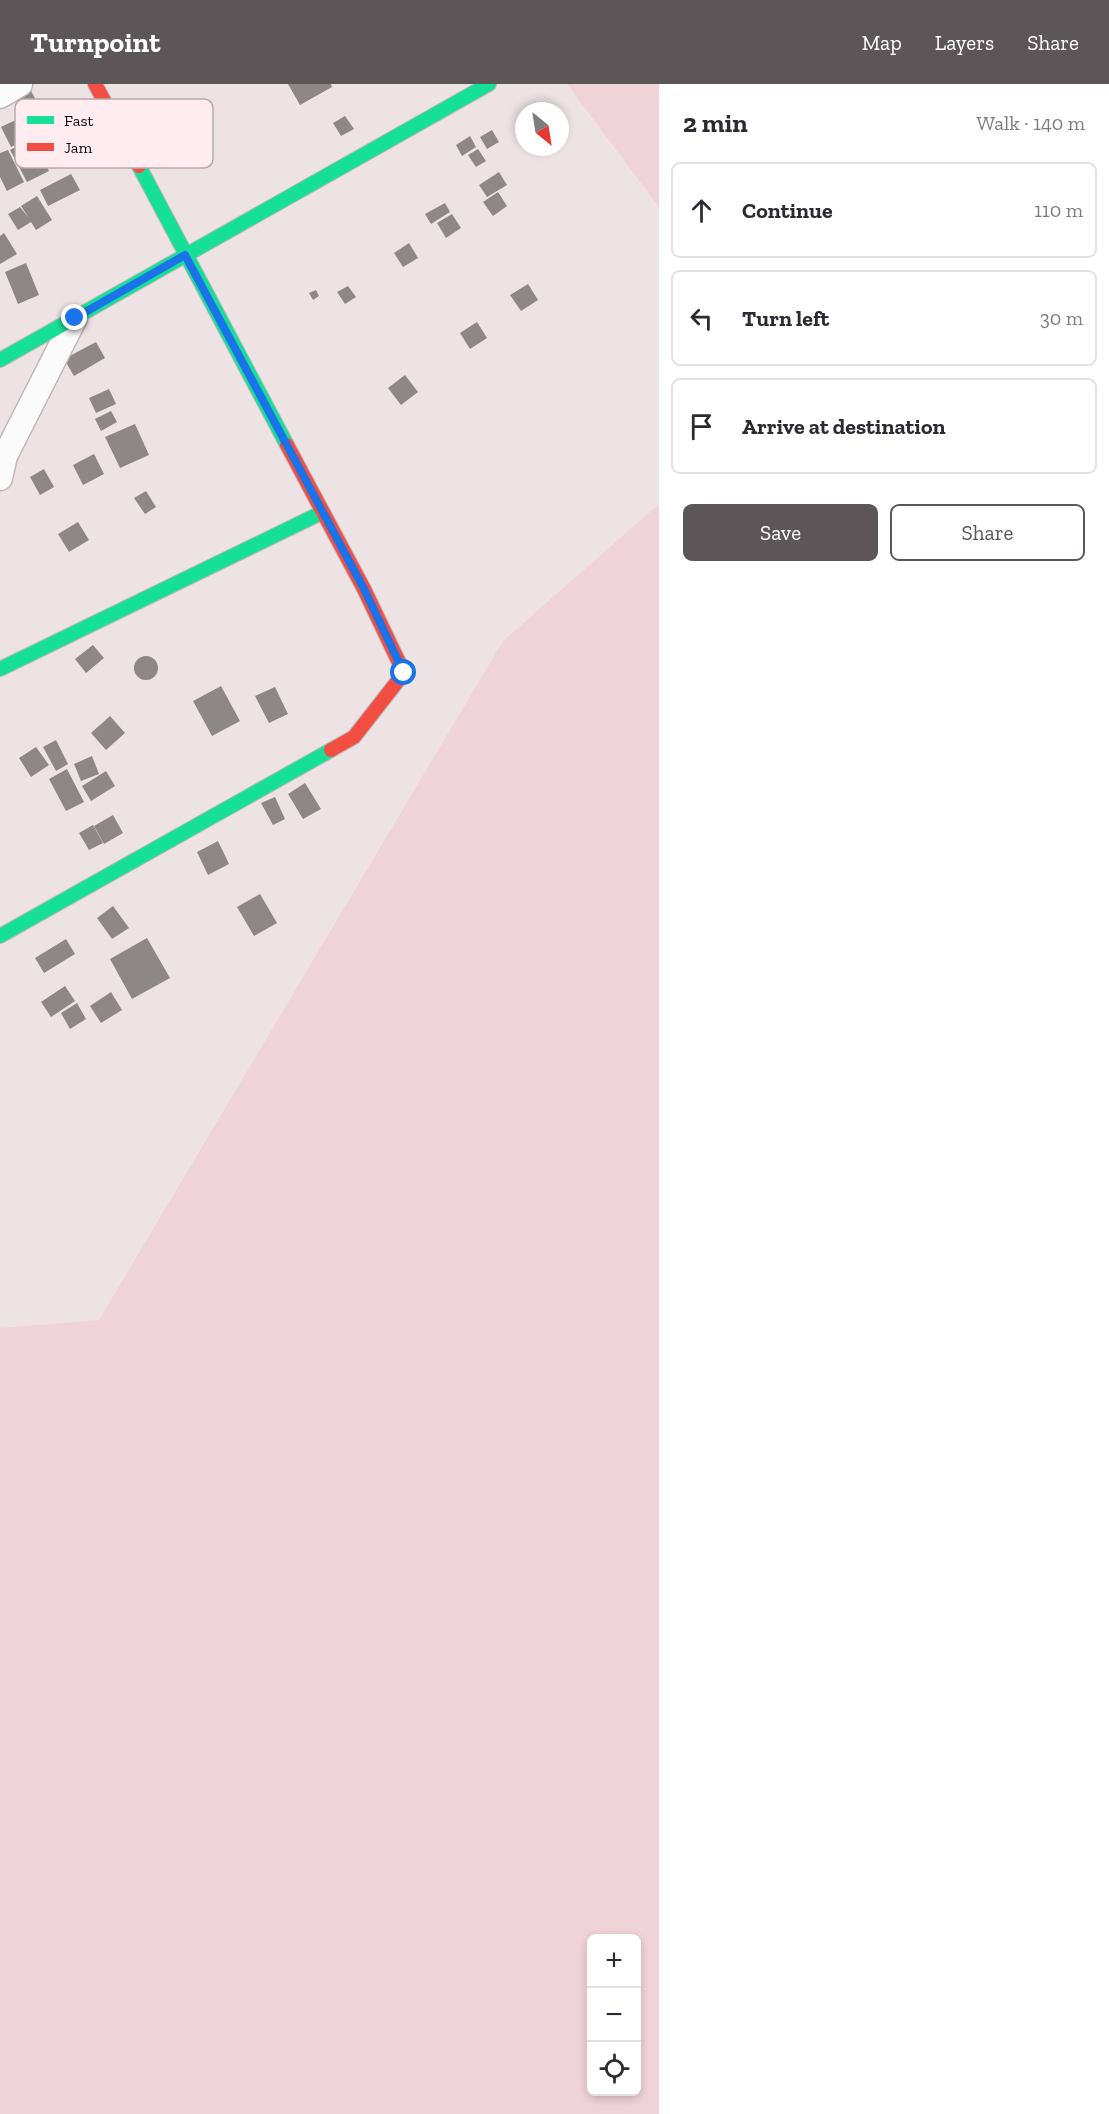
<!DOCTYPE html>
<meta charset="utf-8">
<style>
:root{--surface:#fff;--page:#f2f2f3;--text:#2b2b33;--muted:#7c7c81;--line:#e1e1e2;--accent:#5d5658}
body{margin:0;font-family:"Zilla Slab",serif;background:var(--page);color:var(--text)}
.controls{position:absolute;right:18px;bottom:18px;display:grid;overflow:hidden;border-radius:9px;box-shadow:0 3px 9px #0003}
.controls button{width:54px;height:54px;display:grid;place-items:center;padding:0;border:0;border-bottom:2px solid var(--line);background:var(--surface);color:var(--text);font:30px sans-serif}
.compass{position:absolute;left:515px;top:18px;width:54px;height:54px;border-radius:50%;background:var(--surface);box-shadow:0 3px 9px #0003;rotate:150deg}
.stop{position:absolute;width:18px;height:18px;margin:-14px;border:4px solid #1a73e8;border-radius:50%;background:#fff}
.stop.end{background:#1a73e8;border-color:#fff;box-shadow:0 2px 6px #0008}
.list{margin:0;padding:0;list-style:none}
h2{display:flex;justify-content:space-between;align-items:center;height:78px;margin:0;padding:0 24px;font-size:26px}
h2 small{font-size:20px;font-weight:400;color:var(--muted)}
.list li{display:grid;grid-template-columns:39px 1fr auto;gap:18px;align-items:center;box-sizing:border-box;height:96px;margin:0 12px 12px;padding:0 12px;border:2px solid var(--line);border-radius:9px}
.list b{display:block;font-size:22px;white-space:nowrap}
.list em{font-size:20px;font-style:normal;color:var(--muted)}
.actions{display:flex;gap:12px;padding:18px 24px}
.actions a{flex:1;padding:14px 0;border:2px solid var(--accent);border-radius:9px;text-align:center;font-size:21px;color:var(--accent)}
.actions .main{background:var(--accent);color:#fff}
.icon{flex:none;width:33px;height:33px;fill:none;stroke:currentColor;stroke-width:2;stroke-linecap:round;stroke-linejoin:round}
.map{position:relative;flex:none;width:659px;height:2030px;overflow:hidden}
header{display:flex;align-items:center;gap:36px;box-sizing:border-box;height:84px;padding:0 30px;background:var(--accent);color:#fff}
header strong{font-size:28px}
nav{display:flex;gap:33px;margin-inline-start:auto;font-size:21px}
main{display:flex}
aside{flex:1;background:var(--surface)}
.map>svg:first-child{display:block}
.green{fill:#f0d2d9;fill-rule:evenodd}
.building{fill:#8d8788}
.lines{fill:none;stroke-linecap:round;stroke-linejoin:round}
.street-casing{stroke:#beb6b8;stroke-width:27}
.fast-casing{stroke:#beb6b8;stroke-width:16}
.jam-casing{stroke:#beb6b8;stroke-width:16}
.street{stroke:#fcfbfb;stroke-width:24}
.fast{stroke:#16e098;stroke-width:14}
.jam{stroke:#f24e42;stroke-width:14}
.route{stroke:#1a73e8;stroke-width:8}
.key{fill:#feecf0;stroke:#b7a8ac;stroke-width:1.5}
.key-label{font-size:16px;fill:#100a0c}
</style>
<header>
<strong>Turnpoint</strong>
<nav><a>Map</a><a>Layers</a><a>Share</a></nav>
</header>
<main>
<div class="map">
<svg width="659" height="2030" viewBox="0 0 659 2030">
<rect width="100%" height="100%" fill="#ede3e5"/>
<path class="green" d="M567,0H659V123Z
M659,420V2030H0V1244L99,1236L503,557ZM592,1854H636V2008H592Z"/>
<path class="building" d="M288,0H331L332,3L300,21Z
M30,5L38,20L24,28L15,13Z
M39,25L48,45L11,63L1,43Z
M345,32L354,45L341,52L333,39Z
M492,46L499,58L487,65L480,53Z
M470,52L476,63L462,72L456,61Z
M32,54L49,87L27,98L10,66Z
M478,65L486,77L476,83L468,71Z
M8,66L24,98L7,107L0,93V69Z
M499,88L507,101L487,113L479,101Z
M71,90L80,106L48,122L40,106Z
M498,108L507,122L493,132L483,118Z
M37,112L52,136L36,146L31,138L18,146L8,130L20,123L29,134L21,122Z
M445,119L450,128L431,140L425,130Z
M452,130L461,144L446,154L437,139Z
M4,149L17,170L0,180V152Z
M409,159L418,174L403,183L394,169Z
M26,179L39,211L18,220L5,188Z
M528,200L538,216L521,227L510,211Z
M348,202L356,213L345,220L337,208Z
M316,206L319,212L313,216L309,209Z
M477,238L487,254L470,265L460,249Z
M96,258L105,274L74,292L64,275Z
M405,291L418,308L401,321L388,304Z
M109,305L116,320L96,329L89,314Z
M111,327L117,338L101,347L95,335Z
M135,340L149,371L120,384L105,353Z
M94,370L104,390L83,401L73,381Z
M44,385L54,403L40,411L30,393Z
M146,407L156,423L145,430L134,414Z
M78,438L89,456L69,468L58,450Z
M93,561L104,574L86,589L75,575Z
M134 584a12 12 0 1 1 24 0a12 12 0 1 1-24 0Z
M221,602L240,637L212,652L193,617Z
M275,603L288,630L269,639L255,612Z
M110,632L125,649L106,666L91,649Z
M56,656L68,680L56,687L43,663Z
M36,663L49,681L31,693L19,674Z
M92,672L99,690L81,697L74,680Z
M67,685L84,718L66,727L49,695Z
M106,687L115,702L91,717L82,702Z
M305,699L321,725L303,735L288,710Z
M275,713L285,735L273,741L261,719Z
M113,731L123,749L104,760L94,742Z
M93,741L103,759L89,766L79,749Z
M218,757L229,780L208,791L197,768Z
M260,810L277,839L254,852L237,823Z
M113,822L129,844L112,855L97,834Z
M147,854L170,894L132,915L110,875Z
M66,855L75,870L44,889L35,874Z
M65,902L75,917L51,933L41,918Z
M111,908L122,926L101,939L90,922Z
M77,919L86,935L70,945L61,929Z"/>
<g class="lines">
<g class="street-casing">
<path id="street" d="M0,12L20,0
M0,394L5,372L75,234"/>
</g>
<g class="fast-casing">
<path id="fast" d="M139,82L287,361
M0,276L489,0
M0,585L323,428
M0,852L331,666"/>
</g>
<g class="jam-casing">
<path id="jam" d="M95,0L139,82
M287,361L364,505L404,589L354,653L331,666"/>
</g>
<use href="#street" class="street"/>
<use href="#fast" class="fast"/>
<use href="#jam" class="jam"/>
</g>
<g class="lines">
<path class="route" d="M75,234L185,171L364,505L404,589"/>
</g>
<rect x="15" y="15" width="198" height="69" rx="9" class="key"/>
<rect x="27" y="32" width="27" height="8" fill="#16e098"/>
<rect x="27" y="59" width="27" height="8" fill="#f24e42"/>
<g class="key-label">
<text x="64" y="42">Fast</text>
<text x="64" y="69">Jam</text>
</g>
</svg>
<div class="controls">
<button>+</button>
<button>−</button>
<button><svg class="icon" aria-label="locate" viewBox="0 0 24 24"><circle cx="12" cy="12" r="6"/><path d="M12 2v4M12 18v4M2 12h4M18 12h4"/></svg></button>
</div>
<svg class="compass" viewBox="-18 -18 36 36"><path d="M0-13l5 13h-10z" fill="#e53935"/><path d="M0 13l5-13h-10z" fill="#7c7c81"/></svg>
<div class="stop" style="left:404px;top:589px"></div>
<div class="stop end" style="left:75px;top:234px"></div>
</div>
<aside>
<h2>2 min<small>Walk · 140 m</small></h2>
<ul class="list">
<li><svg class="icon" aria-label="ahead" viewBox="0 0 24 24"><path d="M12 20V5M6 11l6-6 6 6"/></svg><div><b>Continue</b></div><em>110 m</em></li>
<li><svg class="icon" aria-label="left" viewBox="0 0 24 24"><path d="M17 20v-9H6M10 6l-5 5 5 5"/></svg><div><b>Turn left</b></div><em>30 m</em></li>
<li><svg class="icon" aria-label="arrive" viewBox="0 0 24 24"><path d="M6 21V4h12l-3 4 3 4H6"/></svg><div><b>Arrive at destination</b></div></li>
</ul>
<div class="actions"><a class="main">Save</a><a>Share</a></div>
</aside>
</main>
